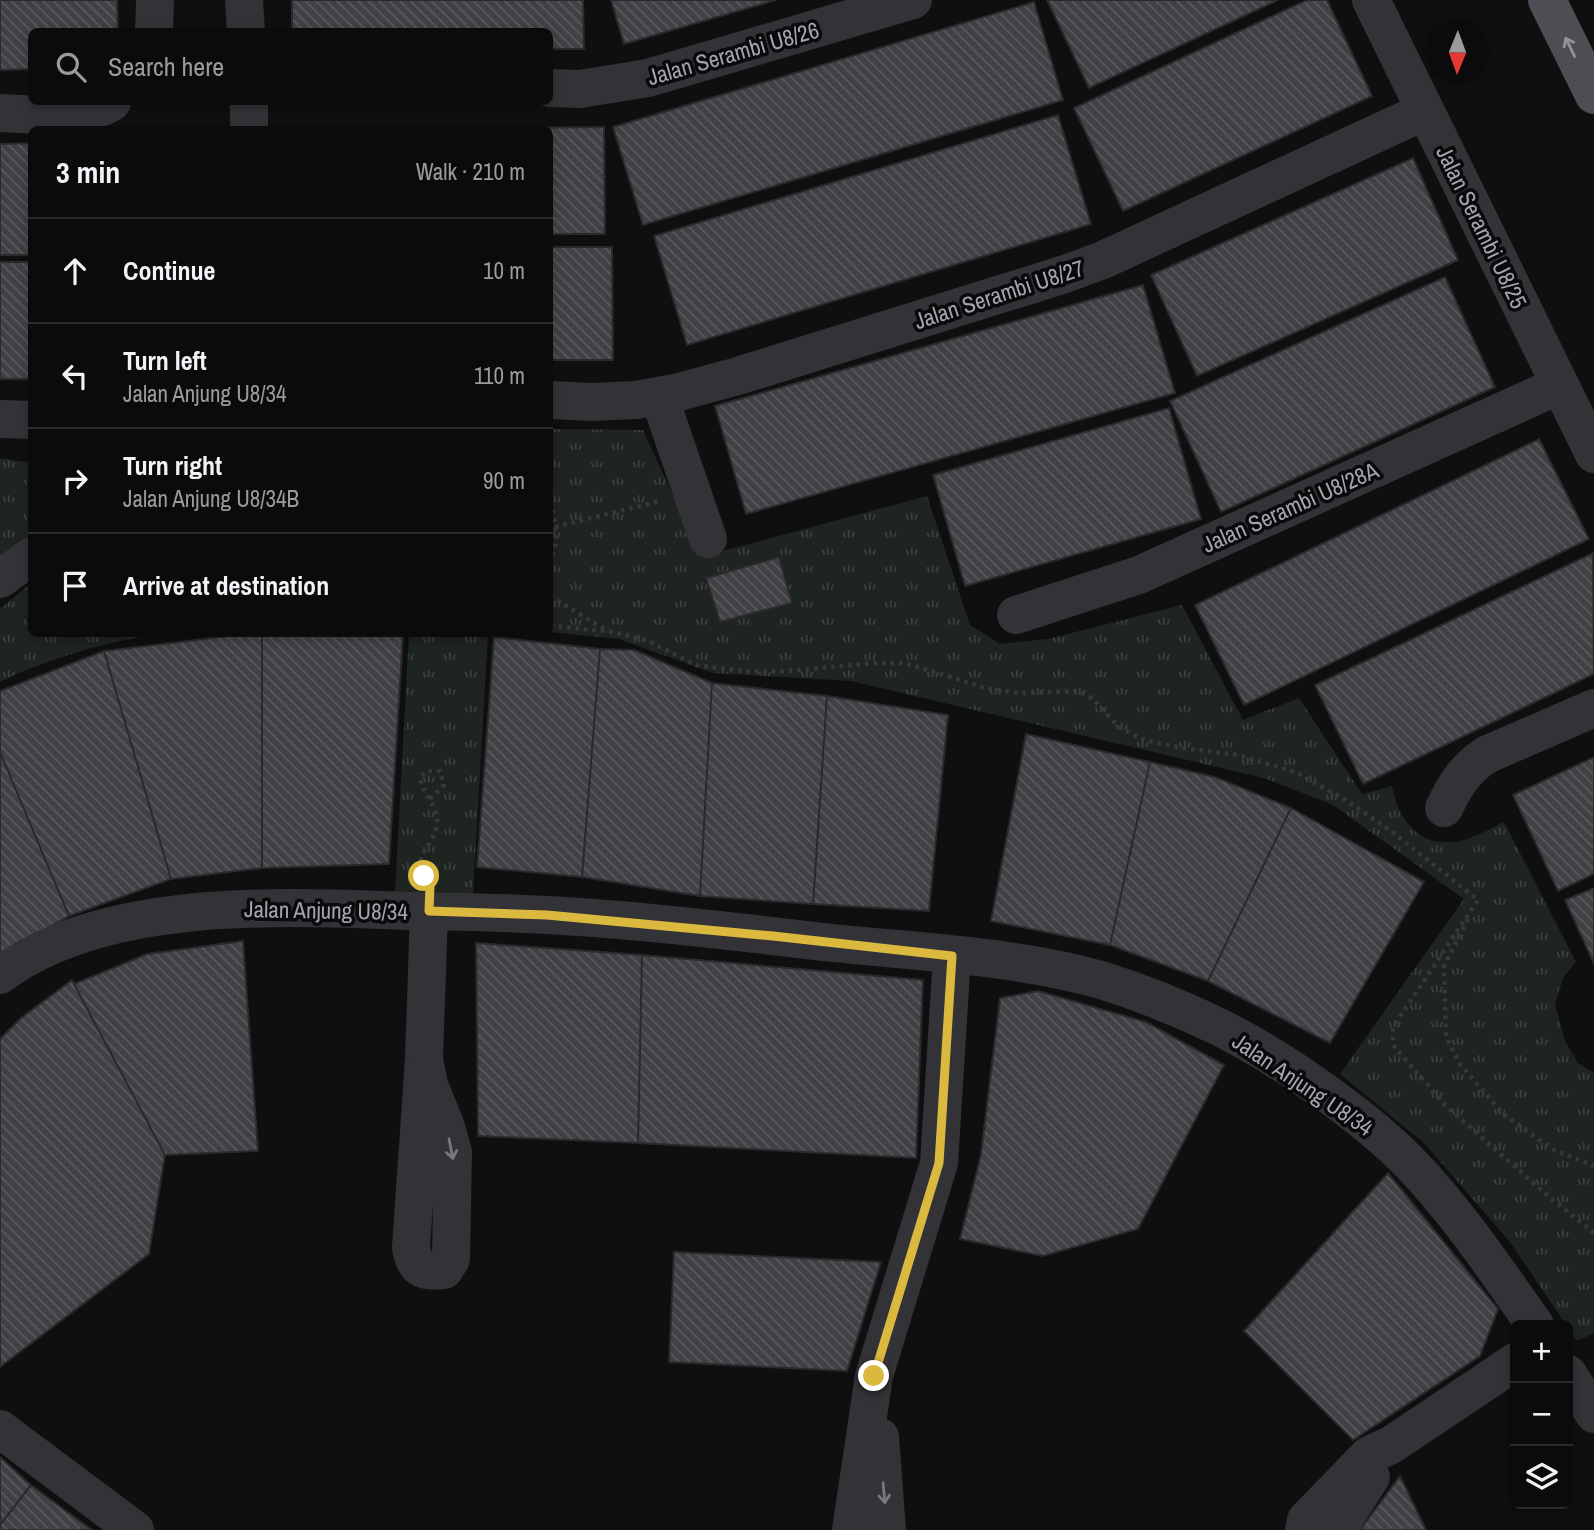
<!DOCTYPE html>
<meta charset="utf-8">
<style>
:root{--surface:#0b0b0c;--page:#141415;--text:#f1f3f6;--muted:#9a9b9d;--line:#2b2b2d}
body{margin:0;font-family:"Archivo Narrow",sans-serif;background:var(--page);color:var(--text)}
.controls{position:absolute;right:21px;bottom:21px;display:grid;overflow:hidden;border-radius:10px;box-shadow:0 4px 10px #0003}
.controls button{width:63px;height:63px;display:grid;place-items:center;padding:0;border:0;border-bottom:2px solid var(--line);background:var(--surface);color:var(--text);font:35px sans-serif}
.compass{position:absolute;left:1426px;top:21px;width:63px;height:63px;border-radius:50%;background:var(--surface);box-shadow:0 4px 10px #0003;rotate:181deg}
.stop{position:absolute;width:21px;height:21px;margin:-16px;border:5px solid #dab93e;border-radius:50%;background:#fff}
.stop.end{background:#dab93e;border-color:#fff;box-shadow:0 2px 7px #0008}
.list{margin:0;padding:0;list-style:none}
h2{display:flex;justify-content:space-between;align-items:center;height:91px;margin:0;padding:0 28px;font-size:30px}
h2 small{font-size:23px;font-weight:400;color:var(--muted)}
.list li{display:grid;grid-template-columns:46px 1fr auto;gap:21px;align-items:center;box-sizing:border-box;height:105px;padding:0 28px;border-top:2px solid var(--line)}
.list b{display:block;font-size:26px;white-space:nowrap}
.list p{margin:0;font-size:23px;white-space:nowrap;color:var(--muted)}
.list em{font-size:23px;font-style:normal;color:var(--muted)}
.icon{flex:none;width:38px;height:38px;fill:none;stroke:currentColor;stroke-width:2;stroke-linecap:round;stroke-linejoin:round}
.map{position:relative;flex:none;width:1594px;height:1530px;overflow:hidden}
.search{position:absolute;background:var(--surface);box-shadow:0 4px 10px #0003;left:28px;top:28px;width:525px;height:77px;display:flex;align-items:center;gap:18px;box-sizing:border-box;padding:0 24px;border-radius:10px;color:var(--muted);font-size:26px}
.panel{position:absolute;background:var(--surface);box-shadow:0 4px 10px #0003;left:28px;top:126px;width:525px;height:511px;border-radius:10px}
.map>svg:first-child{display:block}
.park{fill:url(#park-tufts)}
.building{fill:url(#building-back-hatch);stroke:#2a292c;stroke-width:2}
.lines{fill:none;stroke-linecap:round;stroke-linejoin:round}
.path{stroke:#37383c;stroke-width:4.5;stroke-dasharray:3.5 5;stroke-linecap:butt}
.minor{stroke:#333337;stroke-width:38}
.major{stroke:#4d4e53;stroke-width:38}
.oneway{stroke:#91939d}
.oneway2{stroke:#76777f}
.route{stroke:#dab93e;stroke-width:9}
.labels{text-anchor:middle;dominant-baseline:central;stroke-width:7;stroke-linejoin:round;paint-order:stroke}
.street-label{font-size:23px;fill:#a2a4af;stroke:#0a0a0b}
</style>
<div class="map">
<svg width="1594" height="1530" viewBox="0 0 1594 1530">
<defs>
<pattern id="park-tufts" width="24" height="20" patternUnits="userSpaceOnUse" patternTransform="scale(1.75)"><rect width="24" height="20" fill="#1e241f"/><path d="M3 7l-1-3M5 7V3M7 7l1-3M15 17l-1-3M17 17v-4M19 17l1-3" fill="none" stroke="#3c413d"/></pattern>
<pattern id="building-back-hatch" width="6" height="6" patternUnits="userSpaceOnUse" patternTransform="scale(1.75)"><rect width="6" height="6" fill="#414145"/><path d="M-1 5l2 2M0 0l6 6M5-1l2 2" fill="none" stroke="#59595d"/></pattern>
</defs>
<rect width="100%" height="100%" fill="#0f0f10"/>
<path class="park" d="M550,429L643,430L701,557L927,496L970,625L1000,644L1048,639L1182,605L1243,720L1299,698L1362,794L1392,786C1397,817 1417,846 1453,842C1469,841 1489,829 1504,822L1576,962L1563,978L1555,1004L1565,1041L1578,1063L1594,1073V1333L1577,1341L1510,1242L1424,1143L1340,1074L1464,899L1333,805L1264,778L851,681L713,673L619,639L550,632Z
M0,458L32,463L31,536L0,557Z
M31,583L32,634H162C113,639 44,660 0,682V609Z
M409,634H488L473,895L395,892Z"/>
<path class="building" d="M0,0H117L118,32H32V69L0,70Z
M292,0H583L584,49H550V32H292Z
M611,0H776L624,44Z
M1047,0H1278L1089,88Z
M1307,0H1327L1372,96L1123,211L1074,108Z
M1034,2L1063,100L643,225L613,127Z
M1058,115L1091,224L687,345L654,236Z
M604,127L605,234H550V130H289Z
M32,143V255H0V144Z
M1413,158L1458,260L1197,376L1151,275Z
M550,247H612L613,360H550Z
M0,262H32V379H0Z
M1445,277L1495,387L1221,512L1170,401Z
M1143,285L1175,393L746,514L715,406Z
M1169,408L1201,519L965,586L933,475Z
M1539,439L1589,539L1244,705L1195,605Z
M1593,553L1594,674L1363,784L1315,685Z
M779,557L792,603L720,622L706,578Z
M245,634H262V868L171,879L104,651Z
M262,634H403L389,864L262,868Z
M494,637L600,649L582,877L477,867Z
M600,649L634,650L712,683L700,896L582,877Z
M104,651L171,879L69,916L0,752V691Z
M712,683L827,696L813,904L700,896Z
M827,696L948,715L929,911L813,904Z
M1026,734L1150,762L1110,945L991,921Z
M0,752L69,916L0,956Z
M1594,757V874L1558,891L1513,795Z
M1150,762L1215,777L1291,808L1208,981L1110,945Z
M1291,808L1424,882L1330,1043L1208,981Z
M1594,888V964L1565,900Z
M243,941L258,1151L165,1155L74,984L147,954Z
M476,943L642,955L638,1143L478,1136Z
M642,955L923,980L916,1158L638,1143Z
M72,980L165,1155L149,1254L0,1367V1039L21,1018Z
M1038,991L1146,1022L1224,1065L1138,1229L1043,1256L960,1239L981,1154L1000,998Z
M1388,1173L1498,1309L1480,1356L1353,1440L1244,1331Z
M674,1252L881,1262L847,1371L669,1362Z
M0,1457L31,1485L0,1525Z
M1400,1476L1426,1530H1360Z
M31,1485L92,1530H0V1525Z"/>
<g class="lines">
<path class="path" d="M550,502C556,522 560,541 550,561
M555,527L660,501
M550,596L606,630
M550,626L608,631L646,640L696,665L750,672L787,671L875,663H904L986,688L1018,693L1078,691L1092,698L1118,726L1141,739L1181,748L1239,755L1297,773L1344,799L1391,831L1478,900L1399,1018L1393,1029V1045L1445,1105L1547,1195L1594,1233
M425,877C411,857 433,846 437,826C440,808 424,796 420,779L426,771H440L444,785L429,800
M1468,919L1444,966L1446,1037L1460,1064L1503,1114L1554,1150L1594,1166"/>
<path class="minor" d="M244,0L246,32
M1371,0L1594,454
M154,32L155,0
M550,88L580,89L648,78L913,0
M249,102V130
M0,113C35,114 81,122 112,102
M659,396L708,539
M550,400L592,402L636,400L675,393L738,376L1065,274L1103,260L1425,111
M0,419L32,420
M0,579L32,556
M1016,615L1139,575L1560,385
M1444,808C1455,785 1465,769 1486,755L1594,708
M0,975C106,896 285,907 411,911C456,912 501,912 546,915C642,920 738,932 833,943C919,952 1017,956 1101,980C1140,992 1182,1009 1219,1027C1281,1058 1363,1115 1411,1164C1458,1213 1496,1270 1535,1325
M424,1059L429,1085L446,1127L453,1152L451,1259L444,1270C423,1273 414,1269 411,1247L424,1059L429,911
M1568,1374L1594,1414
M0,1429L135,1530
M880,1437L887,1530
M851,1530L874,1376L939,1163L952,956
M1304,1530L1306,1520L1369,1455L1391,1445L1515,1362
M1337,1530L1371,1477"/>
<path class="major" d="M1547,0L1594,95"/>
</g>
<defs><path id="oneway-shaft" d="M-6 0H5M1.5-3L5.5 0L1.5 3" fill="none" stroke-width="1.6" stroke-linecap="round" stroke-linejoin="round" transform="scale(1.75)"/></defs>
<use class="oneway" href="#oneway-shaft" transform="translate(1570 47) rotate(-116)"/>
<g class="oneway2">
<use href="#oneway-shaft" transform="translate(451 1149) rotate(79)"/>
<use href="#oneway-shaft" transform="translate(884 1493) rotate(85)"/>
</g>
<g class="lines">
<path class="route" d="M424,876L430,886L429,911L547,915L773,936L952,956L939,1163L874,1376"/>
</g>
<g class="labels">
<g class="street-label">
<text transform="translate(733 53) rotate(-16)">Jalan Serambi U8/26</text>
<text transform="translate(1482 227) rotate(64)">Jalan Serambi U8/25</text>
<text transform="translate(999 294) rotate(-18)">Jalan Serambi U8/27</text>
<text transform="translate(1290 507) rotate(-24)">Jalan Serambi U8/28A</text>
<text transform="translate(326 910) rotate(1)">Jalan Anjung U8/34</text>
<text transform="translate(1303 1084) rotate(34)">Jalan Anjung U8/34</text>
</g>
</g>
</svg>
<div class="controls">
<button>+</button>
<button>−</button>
<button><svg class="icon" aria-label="layers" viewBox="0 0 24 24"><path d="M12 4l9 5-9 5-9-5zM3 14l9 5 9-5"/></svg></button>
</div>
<svg class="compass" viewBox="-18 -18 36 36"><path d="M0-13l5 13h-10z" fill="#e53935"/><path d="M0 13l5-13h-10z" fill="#9a9b9d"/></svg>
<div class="stop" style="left:424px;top:876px"></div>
<div class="stop end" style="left:874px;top:1376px"></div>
<div class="search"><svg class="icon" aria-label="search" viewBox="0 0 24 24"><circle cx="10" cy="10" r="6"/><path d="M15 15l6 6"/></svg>Search here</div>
<section class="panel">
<h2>3 min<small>Walk · 210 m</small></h2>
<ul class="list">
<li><svg class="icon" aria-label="ahead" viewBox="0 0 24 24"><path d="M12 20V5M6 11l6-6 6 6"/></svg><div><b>Continue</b></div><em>10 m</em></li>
<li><svg class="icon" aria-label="left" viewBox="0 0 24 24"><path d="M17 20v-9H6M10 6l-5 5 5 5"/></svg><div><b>Turn left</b><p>Jalan Anjung U8/34</p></div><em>110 m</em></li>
<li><svg class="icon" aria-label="right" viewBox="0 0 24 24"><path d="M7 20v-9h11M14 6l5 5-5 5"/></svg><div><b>Turn right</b><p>Jalan Anjung U8/34B</p></div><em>90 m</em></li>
<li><svg class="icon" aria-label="arrive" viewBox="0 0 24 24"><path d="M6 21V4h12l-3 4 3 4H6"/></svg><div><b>Arrive at destination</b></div></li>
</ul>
</section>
</div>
